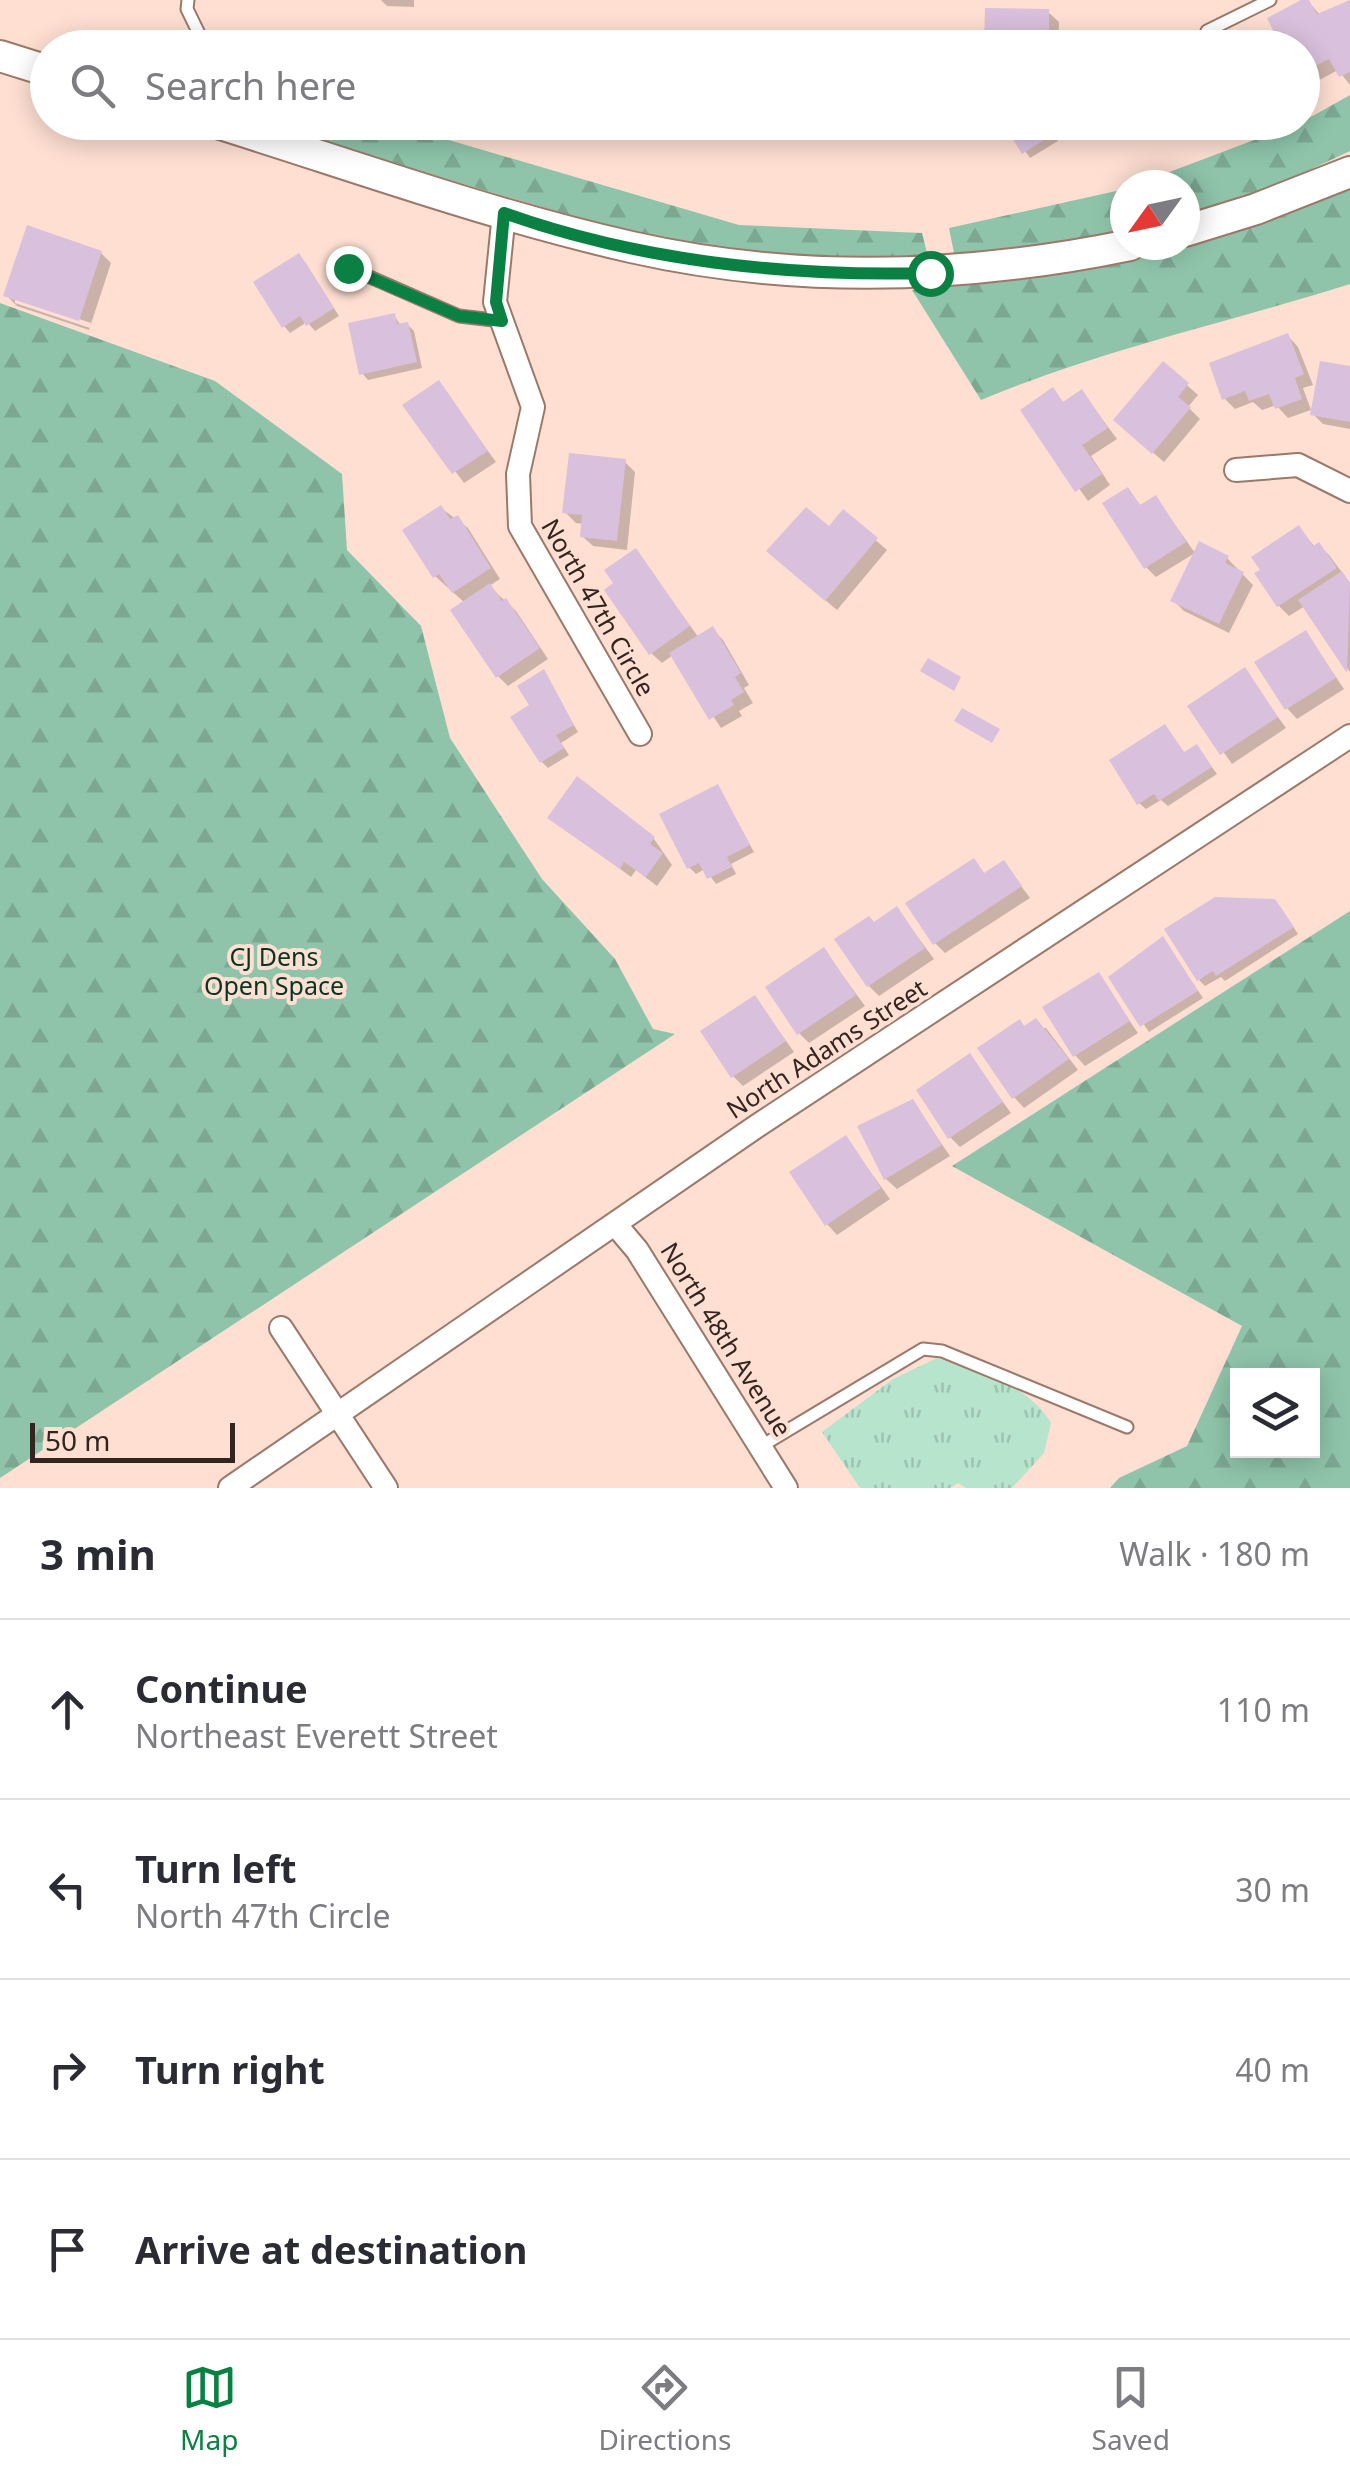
<!DOCTYPE html>
<meta charset="utf-8">
<style>
:root{--surface:#fff;--page:#f2f2f3;--text:#2b2b33;--muted:#7c7c81;--line:#e1e1e2;--accent:#0b8043}
body{margin:0;font-family:"Noto Sans",sans-serif;background:var(--page);color:var(--text)}
.controls{position:absolute;right:30px;bottom:30px;display:grid;overflow:hidden;border-radius:0px;box-shadow:0 5px 25px #0003}
.controls button{width:90px;height:90px;display:grid;place-items:center;padding:0;border:0;border-bottom:2px solid var(--line);background:var(--surface);color:var(--text);font:50px sans-serif}
.compass{position:absolute;left:1110px;top:170px;width:90px;height:90px;border-radius:50%;background:var(--surface);box-shadow:0 5px 25px #0003;rotate:237deg}
.scale{position:absolute;left:30px;bottom:25px;width:205px;box-sizing:border-box;padding-left:10px;border:5px solid #32251f;border-top:0;font-size:28px;line-height:35px;white-space:nowrap;color:#32251f;-webkit-text-stroke:8px #fedfd2;paint-order:stroke}
.stop{position:absolute;width:30px;height:30px;margin:-22px;border:8px solid #0b8043;border-radius:50%;background:#fff}
.stop.end{background:#0b8043;border-color:#fff;box-shadow:0 2px 10px #0008}
.list{margin:0;padding:0;list-style:none}
h2{display:flex;justify-content:space-between;align-items:center;height:130px;margin:0;padding:0 40px;font-size:42px}
h2 small{font-size:32px;font-weight:400;color:var(--muted)}
.list li{display:grid;grid-template-columns:65px 1fr auto;gap:30px;align-items:center;box-sizing:border-box;height:180px;padding:0 40px;border-top:2px solid var(--line)}
.list b{display:block;font-size:38px;white-space:nowrap}
.list p{margin:0;font-size:32px;white-space:nowrap;color:var(--muted)}
.list em{font-size:32px;font-style:normal;color:var(--muted)}
.icon{flex:none;width:55px;height:55px;fill:none;stroke:currentColor;stroke-width:2;stroke-linecap:round;stroke-linejoin:round}
.map{position:relative;flex:none;width:1350px;height:1488px;overflow:hidden}
.search{position:absolute;background:var(--surface);box-shadow:0 5px 25px #0003;left:30px;right:30px;top:30px;height:110px;display:flex;align-items:center;gap:25px;box-sizing:border-box;padding:0 35px;border-radius:55px;color:var(--muted);font-size:38px}
.sheet{height:850px;background:var(--surface)}
nav{display:flex;justify-content:space-around;align-items:center;box-sizing:border-box;height:140px;border-top:2px solid var(--line);background:var(--surface);font-size:28px;color:var(--muted)}
nav a{display:grid;justify-items:center;gap:5px}
nav .on{color:var(--accent)}
.map>svg:first-child{display:block}
.grass{fill:url(#grass-tufts)}
.forest{fill:url(#forest-firs);fill-rule:evenodd}
.shadow{fill:#0003;fill-rule:evenodd}
.building{fill:#d9c0dc}
.lines{fill:none;stroke-linecap:round;stroke-linejoin:round}
.lane-casing{stroke:#9b796a;stroke-width:15}
.street-casing{stroke:#9b796a;stroke-width:26}
.secondary-casing{stroke:#9b796a;stroke-width:34}
.lane{stroke:#fff;stroke-width:11}
.street{stroke:#fff;stroke-width:22}
.secondary{stroke:#fff;stroke-width:30}
.route{stroke:#0b8043;stroke-width:12}
.labels{text-anchor:middle;dominant-baseline:central;stroke-width:8;stroke-linejoin:round;paint-order:stroke}
.street-label{font-size:25px;fill:#32251f;stroke:#fedfd2}
.park-label{font-size:25px;fill:#073523;stroke:#fedfd2}
</style>
<div class="map">
<svg width="1350" height="1488" viewBox="0 0 1350 1488">
<defs>
<pattern id="grass-tufts" width="24" height="20" patternUnits="userSpaceOnUse" patternTransform="scale(2.5)"><rect width="24" height="20" fill="#b6e4cd"/><path d="M3 7l-1-3M5 7V3M7 7l1-3M15 17l-1-3M17 17v-4M19 17l1-3" fill="none" stroke="#9dc3b0"/></pattern>
<pattern id="forest-firs" width="22" height="20" patternUnits="userSpaceOnUse" patternTransform="scale(2.5)"><rect width="22" height="20" fill="#8fc4aa"/><path d="M5 1l3.5 6h-7zM16 11l3.5 6h-7z" fill="#7ca892"/></pattern>
</defs>
<rect width="100%" height="100%" fill="#fedfd2"/>
<path class="grass" d="M937,1358C978,1373 1028,1383 1051,1423L1044,1453L1012,1488H966L958,1483L950,1488H860L822,1432L893,1379Z"/>
<path class="forest" d="M1350,95V151L1252,197L1185,216V185H1135L1302,122Z
M272,123H391L739,225L922,233L929,261L725,255L610,227L375,158Z
M1350,186V284C1227,323 1100,350 981,400L912,290L1093,265L1167,245H1185Z
M1125,189V233L955,258L949,228Z
M0,303L215,381L342,474L347,550L421,626L450,738L542,879L615,959L653,1029L675,1034L0,1478Z
M1350,911V1488H1110L1119,1478L1187,1446L1242,1326L952,1166ZM1238,1376H1312V1450H1238Z"/>
<path class="shadow" d="M381,0H414V7L387,6Z
M1307,0L1320,15L1350,0V85L1338,70L1310,85L1302,78Z
M1048,12L1059,22L1058,48H987Z
M797,122H840L811,139Z
M1005,122H1047L1058,141L1030,158Z
M1185,122H1217L1210,132L1204,126L1191,129Z
M101,253L111,263L89,330L17,306L6,295ZM15,297L91,323L90,328L15,303Z
M305,262L339,316L315,331L307,322L290,333L284,326Z
M394,315L401,326L407,324L414,331L422,368L368,380L362,373Z
M1288,336L1298,347L1313,385L1303,388L1311,410L1288,418L1276,405L1262,410L1253,402L1235,409L1224,398Z
M1163,364L1198,395L1188,407L1200,419L1164,462L1127,430Z
M1350,369V429L1323,424L1313,414Z
M439,384L496,462L464,483L406,405Z
M1053,391L1065,404L1082,392L1117,439L1091,456L1110,485L1088,501L1023,410Z
M625,462L635,472L627,550L593,546L582,536L584,524L576,523L565,512Z
M1128,490L1142,507L1156,498L1195,553L1156,577L1146,567Z
M441,508L468,528L500,579L489,586L516,611L548,659L508,686L498,676L465,603L435,576L406,530Z
M843,512L887,550L837,610L779,561L829,529Z
M1299,528L1315,547L1319,545L1329,555L1350,583V672L1305,606L1289,616L1279,606Z
M636,551L699,638L713,630L723,640L749,685L744,688L753,703L739,711L742,716L721,728L673,655L662,663L651,653L617,584Z
M1227,558L1253,585L1229,633L1184,611L1173,600Z
M1306,633L1344,689L1297,719L1287,708Z
M1244,671L1286,728L1232,764L1191,706Z
M543,672L578,732L561,743L569,755L548,768L542,762L533,705Z
M1165,727L1185,754L1197,747L1217,774L1168,806L1161,800L1146,809L1139,803Z
M718,787L754,852L731,864L736,874L716,884L705,869L696,874L689,867Z
M551,818L654,839L672,865L657,886L636,870L631,877Z
M974,861L986,875L1004,863L1030,898L945,953L935,943Z
M1281,908L1298,934L1225,981L1221,977L1205,986L1199,980Z
M897,909L934,959L879,996L869,986L874,925Z
M1163,939L1203,998L1149,1032L1111,977Z
M824,950L865,1006L809,1043L799,1033Z
M1098,975L1138,1033L1085,1066L1075,1055Z
M755,998L794,1052L743,1086L733,1076Z
M1025,1028H1046L1078,1070L1024,1108L1014,1097Z
M970,1057L1011,1113L960,1147L950,1137Z
M913,1102L950,1156L897,1189L886,1179L861,1128Z
M846,1138L890,1199L837,1235L827,1224Z"/>
<path class="building" d="M1301,0H1309L1317,14L1350,0V72L1339,77L1329,59L1302,73V48H1282L1267,18Z
M985,8L1049,9V41L1027,40V48H984Z
M604,34L614,48H571L588,39Z
M1002,122H1046L1053,134L1022,154Z
M27,225L102,251L79,321L3,296Z
M299,253L334,308L306,326L300,316L282,328L253,282Z
M395,313L397,324L408,322L417,362L359,375L348,323Z
M1288,333L1304,374L1295,378L1302,399L1275,409L1269,394L1249,401L1245,391L1222,400L1209,363Z
M1163,361L1189,383L1178,397L1191,407L1152,454L1113,420Z
M1320,361L1350,366V422L1310,415Z
M439,380L488,451L452,474L402,405Z
M1053,387L1063,402L1082,389L1108,428L1082,445L1102,474L1075,492L1020,410Z
M569,453L626,459L617,541L580,537L582,515L562,513Z
M1128,487L1140,505L1156,495L1186,542L1144,569L1102,503Z
M441,505L450,519L458,515L491,568L452,593L439,574L433,578L402,530Z
M806,507L829,526L843,509L878,538L825,601L766,551Z
M1299,525L1313,546L1319,542L1337,568L1277,607L1254,573L1260,570L1251,557Z
M1199,541L1229,556L1225,563L1244,572L1219,624L1170,601Z
M636,548L690,626L649,655L604,590L613,583L604,570Z
M1342,571L1350,583L1347,673L1298,600Z
M490,583L502,601L506,598L540,648L496,678L450,610Z
M713,626L741,673L735,677L744,692L731,700L734,705L709,720L669,653Z
M1306,630L1336,678L1285,710L1254,662Z
M928,658L961,677L954,691L920,671Z
M1245,667L1278,717L1220,755L1187,706Z
M544,669L574,725L556,735L564,748L540,763L510,717L529,705L517,686Z
M962,708L1000,729L992,743L954,721Z
M1165,724L1184,752L1197,744L1212,767L1159,801L1154,794L1137,805L1109,760Z
M577,776L655,837L650,844L663,853L646,877L624,862L620,869L547,818Z
M718,784L750,845L727,857L732,867L707,879L699,863L687,869L659,814Z
M974,858L984,873L1004,860L1022,886L933,945L905,903Z
M1215,897L1275,899L1294,927L1216,976L1213,971L1197,981L1164,929Z
M897,906L925,948L867,987L834,939L869,916L874,922Z
M1163,936L1198,991L1140,1027L1108,977Z
M824,947L856,995L797,1035L765,987Z
M1099,972L1130,1021L1073,1057L1042,1007Z
M755,995L786,1041L731,1078L700,1031Z
M1036,1018L1069,1059L1012,1099L977,1048L1020,1019L1024,1026Z
M970,1053L1003,1102L948,1139L916,1090Z
M913,1099L942,1145L884,1180L857,1126Z
M846,1135L881,1188L825,1226L789,1172Z"/>
<g class="lines">
<g class="lane-casing">
<path id="lane" d="M188,0L187,9L206,48
M1207,31L1270,0
M347,267L459,316L502,321
M763,1445L923,1349L942,1351L1127,1427"/>
</g>
<g class="street-casing">
<path id="street" d="M504,213L495,302L533,407L518,474L520,526L640,734
M1236,470L1298,465L1350,491
M615,1224L637,1250L786,1488
M281,1328L386,1488
M230,1488L757,1126L1350,736"/>
</g>
<g class="secondary-casing">
<path id="secondary" d="M0,56L48,71
M214,122C352,165 490,215 631,247C795,284 965,279 1130,245
M1185,231L1256,209L1350,172"/>
</g>
<use href="#lane" class="lane"/>
<use href="#street" class="street"/>
<use href="#secondary" class="secondary"/>
</g>
<g class="lines">
<path class="route" d="M348,268L459,316L502,321L496,302L504,213C638,261 788,277 930,273"/>
</g>
<g class="labels">
<g class="street-label">
<text transform="translate(599 607) rotate(60)">North 47th Circle</text>
<text transform="translate(826 1048) rotate(-33)">North Adams Street</text>
<text transform="translate(727 1339) rotate(58)">North 48th Avenue</text>
</g>
<g class="park-label">
<text x="274" y="956">CJ Dens<tspan x="274" dy="29">Open Space</tspan></text>
</g>
</g>
</svg>
<div class="controls">
<button><svg class="icon" aria-label="layers" viewBox="0 0 24 24"><path d="M12 4l9 5-9 5-9-5zM3 14l9 5 9-5"/></svg></button>
</div>
<svg class="compass" viewBox="-18 -18 36 36"><path d="M0-13l5 13h-10z" fill="#e53935"/><path d="M0 13l5-13h-10z" fill="#7c7c81"/></svg>
<div class="scale">50 m</div>
<div class="stop" style="left:930px;top:273px"></div>
<div class="stop end" style="left:348px;top:268px"></div>
<div class="search"><svg class="icon" aria-label="search" viewBox="0 0 24 24"><circle cx="10" cy="10" r="6"/><path d="M15 15l6 6"/></svg>Search here</div>
</div>
<section class="sheet">
<h2>3 min<small>Walk · 180 m</small></h2>
<ul class="list">
<li><svg class="icon" aria-label="ahead" viewBox="0 0 24 24"><path d="M12 20V5M6 11l6-6 6 6"/></svg><div><b>Continue</b><p>Northeast Everett Street</p></div><em>110 m</em></li>
<li><svg class="icon" aria-label="left" viewBox="0 0 24 24"><path d="M17 20v-9H6M10 6l-5 5 5 5"/></svg><div><b>Turn left</b><p>North 47th Circle</p></div><em>30 m</em></li>
<li><svg class="icon" aria-label="right" viewBox="0 0 24 24"><path d="M7 20v-9h11M14 6l5 5-5 5"/></svg><div><b>Turn right</b></div><em>40 m</em></li>
<li><svg class="icon" aria-label="arrive" viewBox="0 0 24 24"><path d="M6 21V4h12l-3 4 3 4H6"/></svg><div><b>Arrive at destination</b></div></li>
</ul>
</section>
<nav>
<a class="on"><svg class="icon" aria-label="map" viewBox="0 0 24 24"><path d="M3 6l6-2 6 2 6-2v14l-6 2-6-2-6 2zM9 4v14M15 6v14"/></svg>Map</a>
<a><svg class="icon" aria-label="directions" viewBox="0 0 24 24"><path d="M12 3l9 9-9 9-9-9zM9 14v-3h6M13 9l2 2-2 2"/></svg>Directions</a>
<a><svg class="icon" aria-label="saved" viewBox="0 0 24 24"><path d="M7 4h10v16l-5-4-5 4z"/></svg>Saved</a>
</nav>
